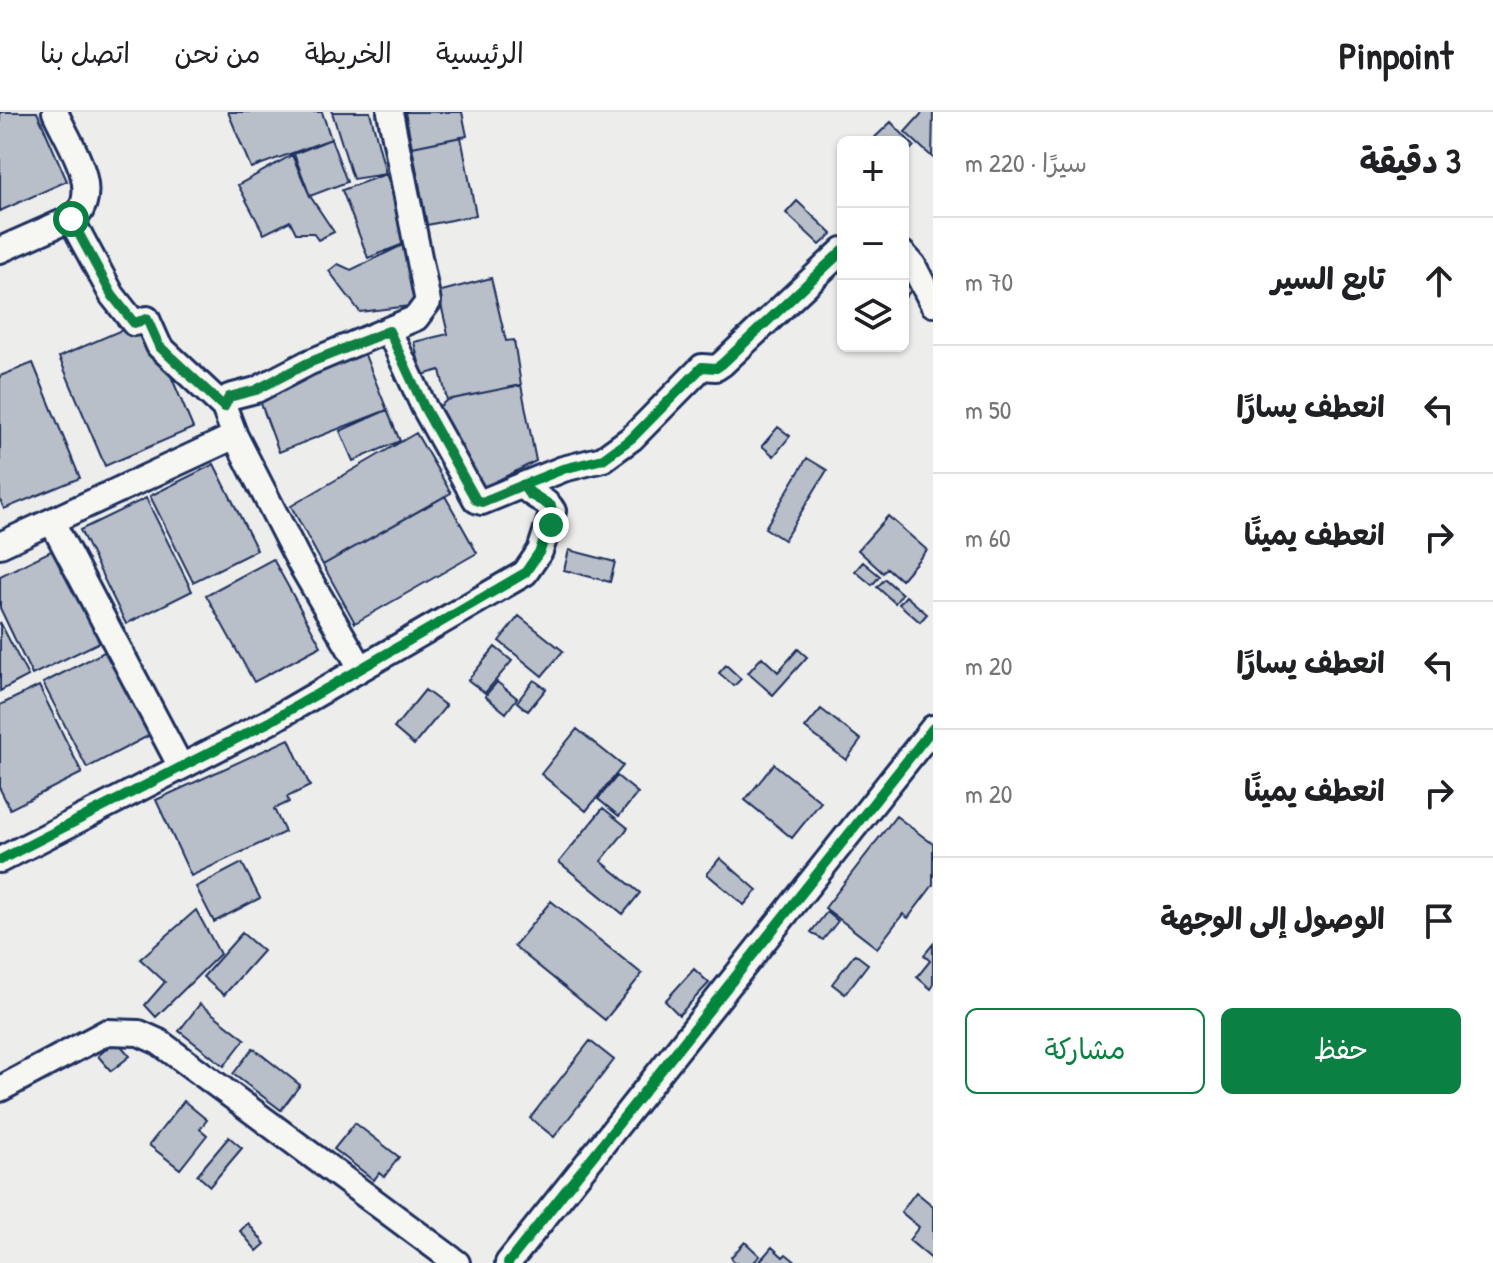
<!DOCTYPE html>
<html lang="ar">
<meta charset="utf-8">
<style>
:root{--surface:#fff;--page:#f6f6f6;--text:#202124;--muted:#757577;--line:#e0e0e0;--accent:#0b8043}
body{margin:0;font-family:"Patrick Hand","Playpen Sans Arabic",sans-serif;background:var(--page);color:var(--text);direction:rtl}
.controls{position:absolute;right:24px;top:24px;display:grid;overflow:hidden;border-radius:12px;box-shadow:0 2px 6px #0004}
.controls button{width:72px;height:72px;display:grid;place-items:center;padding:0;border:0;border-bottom:2px solid var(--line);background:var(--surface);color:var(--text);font:40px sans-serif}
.stop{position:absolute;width:24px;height:24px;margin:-18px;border:6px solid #0b8043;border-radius:50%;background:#fff}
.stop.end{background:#0b8043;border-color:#fff;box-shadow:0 2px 8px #0008}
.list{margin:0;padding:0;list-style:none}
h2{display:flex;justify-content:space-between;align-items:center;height:104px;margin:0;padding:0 32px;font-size:34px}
h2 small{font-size:26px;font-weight:400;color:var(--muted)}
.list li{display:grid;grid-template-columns:52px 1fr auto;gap:24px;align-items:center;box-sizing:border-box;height:128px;padding:0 32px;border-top:2px solid var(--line)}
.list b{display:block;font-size:30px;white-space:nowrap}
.list em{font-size:26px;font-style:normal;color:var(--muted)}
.actions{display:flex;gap:16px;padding:24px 32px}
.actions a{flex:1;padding:18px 0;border:2px solid var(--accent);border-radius:12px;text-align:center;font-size:28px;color:var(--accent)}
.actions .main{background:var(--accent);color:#fff}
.icon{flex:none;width:44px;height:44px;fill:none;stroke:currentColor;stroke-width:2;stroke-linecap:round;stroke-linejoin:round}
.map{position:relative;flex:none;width:933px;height:1151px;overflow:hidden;direction:ltr}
header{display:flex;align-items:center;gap:48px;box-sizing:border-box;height:112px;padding:0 40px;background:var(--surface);border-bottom:2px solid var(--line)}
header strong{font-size:38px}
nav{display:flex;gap:44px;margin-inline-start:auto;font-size:28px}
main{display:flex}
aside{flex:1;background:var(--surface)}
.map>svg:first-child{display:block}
.building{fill:#b9bfc8;stroke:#1b2f5e;stroke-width:2}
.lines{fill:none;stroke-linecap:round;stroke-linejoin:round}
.minor-casing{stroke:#1b2f5e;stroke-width:30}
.minor{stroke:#f6f6f2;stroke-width:24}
.cycleway-casing{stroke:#f6f6f2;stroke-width:15}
.cycleway{stroke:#00873e;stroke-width:10}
.route{stroke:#0b8043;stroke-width:10}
</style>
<header>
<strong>Pinpoint</strong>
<nav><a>الرئيسية</a><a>الخريطة</a><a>من نحن</a><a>اتصل بنا</a></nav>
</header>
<main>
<aside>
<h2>3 دقيقة<small>سيرًا · 220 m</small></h2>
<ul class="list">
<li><svg class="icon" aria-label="ahead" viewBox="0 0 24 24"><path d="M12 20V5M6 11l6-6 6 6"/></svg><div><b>تابع السير</b></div><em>70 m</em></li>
<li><svg class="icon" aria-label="left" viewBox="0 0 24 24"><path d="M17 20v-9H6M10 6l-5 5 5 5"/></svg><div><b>انعطف يسارًا</b></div><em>50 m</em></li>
<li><svg class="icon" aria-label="right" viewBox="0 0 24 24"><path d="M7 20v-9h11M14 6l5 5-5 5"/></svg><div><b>انعطف يمينًا</b></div><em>60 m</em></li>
<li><svg class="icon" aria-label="left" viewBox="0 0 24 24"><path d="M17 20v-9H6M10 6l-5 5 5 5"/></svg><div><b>انعطف يسارًا</b></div><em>20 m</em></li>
<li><svg class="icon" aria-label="right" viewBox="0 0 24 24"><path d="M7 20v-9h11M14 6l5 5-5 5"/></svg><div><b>انعطف يمينًا</b></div><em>20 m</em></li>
<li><svg class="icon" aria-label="arrive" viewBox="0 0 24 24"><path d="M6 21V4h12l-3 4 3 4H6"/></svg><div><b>الوصول إلى الوجهة</b></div></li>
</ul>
<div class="actions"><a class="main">حفظ</a><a>مشاركة</a></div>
</aside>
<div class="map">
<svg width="933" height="1151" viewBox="0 0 933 1151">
<rect width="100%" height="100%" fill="#edeeec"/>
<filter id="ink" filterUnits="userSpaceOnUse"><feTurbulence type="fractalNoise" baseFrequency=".0125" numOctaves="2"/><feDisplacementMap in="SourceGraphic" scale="16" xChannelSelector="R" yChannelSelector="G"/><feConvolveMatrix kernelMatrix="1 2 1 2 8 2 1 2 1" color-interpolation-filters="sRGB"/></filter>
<g filter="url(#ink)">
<path class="building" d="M0,0H37L67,69L0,99Z
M228,0H322L331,27L251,56Z
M332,0H370L386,62L353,67Z
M405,0H462L467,24L412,35Z
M923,0H933L932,45L905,20Z
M891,10L914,34L903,45V30H870Z
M461,25L476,103L427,113L412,35Z
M331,27L347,70L310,84L294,42Z
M292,43L310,84L334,120L318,128L313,121H296L290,109L264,122L238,73Z
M386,62L411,129L368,146L342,78Z
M797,89L832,122L820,133L786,101Z
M411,129L418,193L360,200L329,159L338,152L351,158Z
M491,166L506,229L514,228L521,273L447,288L440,258L422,263L414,230L448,222L438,180Z
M903,167L913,176L903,188Z
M147,207L193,316L105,354L59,245Z
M363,238L387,298L279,340L256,278Z
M33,251L80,366L4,397L0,387V264Z
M521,273L536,349L481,377L439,295L447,288Z
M387,298L400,329L353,349L340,319Z
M778,315L790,324L774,344L762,334Z
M416,321L451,381L323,453L291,394Z
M807,346L827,358L784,428L765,416Z
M214,352L257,438L193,470L150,384Z
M445,384L477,441L355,511L323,453Z
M146,386L192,479L126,512L80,418Z
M888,404L927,438L901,468L887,456L883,461L858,438Z
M57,436L102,529L32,563L0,496V464Z
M569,438L615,450L610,470L564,458Z
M273,447L321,534L254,570L206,483Z
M863,450L880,464L872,473L855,459Z
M885,467L902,482L895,491L877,475Z
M906,484L927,502L920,510L899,492Z
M519,504L563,539L542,564L499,529Z
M0,510L28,564L0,579Z
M495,535L512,549L485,581L468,568Z
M798,537L807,545L773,583L748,561L762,545L778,560Z
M106,539L150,623L87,656L43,571Z
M726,553L741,567L734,574L719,561Z
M534,568L546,577L528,599L517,590Z
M497,570L517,586L506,601L485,584Z
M39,574L82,661L10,697L0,677V593Z
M425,578L446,594L414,633L394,616Z
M821,597L861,628L846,648L805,616Z
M577,617L623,654L586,699L541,662Z
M289,627L310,674L287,685L289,690L274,697L285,720L191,764L156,688Z
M774,652L821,690L792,726L745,688Z
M617,664L638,681L619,704L598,687Z
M603,696L628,716L601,749L640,781L623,802L559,750Z
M896,704L933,732V773L908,806L903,802L877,836L825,796Z
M720,746L757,778L744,793L707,762Z
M242,751L260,786L214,810L196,775Z
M551,789L642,862L605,908L514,834Z
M196,798L220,842L156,905L145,893L165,870L140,847Z
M827,800L838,809L823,828L811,820Z
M242,821L263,839L224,883L203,865Z
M933,832V874L931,877L917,865L930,849L924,843Z
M855,842L868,852L845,882L832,872Z
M694,857L709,871L679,903L665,889Z
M200,892L245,927L224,954L179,919Z
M116,928L130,944L111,959L98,944Z
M590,929L614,948L554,1025L530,1006Z
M253,936L300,973L281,998L233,962Z
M184,989L207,1008L200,1017L207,1023L180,1057L149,1033Z
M355,1011L399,1045L384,1065L379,1061L374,1068L334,1037Z
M229,1025L242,1036L210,1074L197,1063Z
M916,1080L933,1094V1148L909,1128L919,1115L901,1100Z
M248,1111L265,1132L257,1139L240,1119Z
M745,1130L760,1144L753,1151H734L731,1145Z
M772,1135L783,1145L786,1142L797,1151H758Z"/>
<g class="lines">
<g class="minor-casing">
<path id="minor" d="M71,107L112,183L134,211L147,207L159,234L224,295
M0,138L77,104C101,74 68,30 55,0
M903,142L913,153L933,192
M389,219L424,295L476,388L482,390L523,373
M235,324L224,295L229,285L256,278L308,251L416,206L428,190L390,0
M52,410L181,655
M0,433L235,324L301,453L361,556
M0,748L269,610L525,461L540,439L553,399C547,387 531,385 523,373L563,357L603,347L632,326L702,255L716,256L722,252L843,138
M0,977L107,920L139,921L159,930L457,1151
M508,1151L933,616"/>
</g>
<use href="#minor" class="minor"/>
<g class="cycleway-casing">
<path id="cycleway" d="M0,748L269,610L525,461L540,439L553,399C547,387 531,385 523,373L563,357L603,347L632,326L702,255L716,256L722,252L843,138
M508,1151L933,616"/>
</g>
<use href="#cycleway" class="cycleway"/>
</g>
</g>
<g class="lines" filter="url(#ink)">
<path class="route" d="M71,107L112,183L134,211L147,207L159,234L224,295L229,285L256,278L308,251L389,219L424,295L476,388L482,390L523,373L529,382L551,394V413"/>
</g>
</svg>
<div class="controls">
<button>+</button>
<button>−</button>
<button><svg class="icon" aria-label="layers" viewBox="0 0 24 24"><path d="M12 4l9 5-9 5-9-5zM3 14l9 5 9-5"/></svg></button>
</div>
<div class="stop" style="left:71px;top:107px"></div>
<div class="stop end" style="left:551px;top:413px"></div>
</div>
</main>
